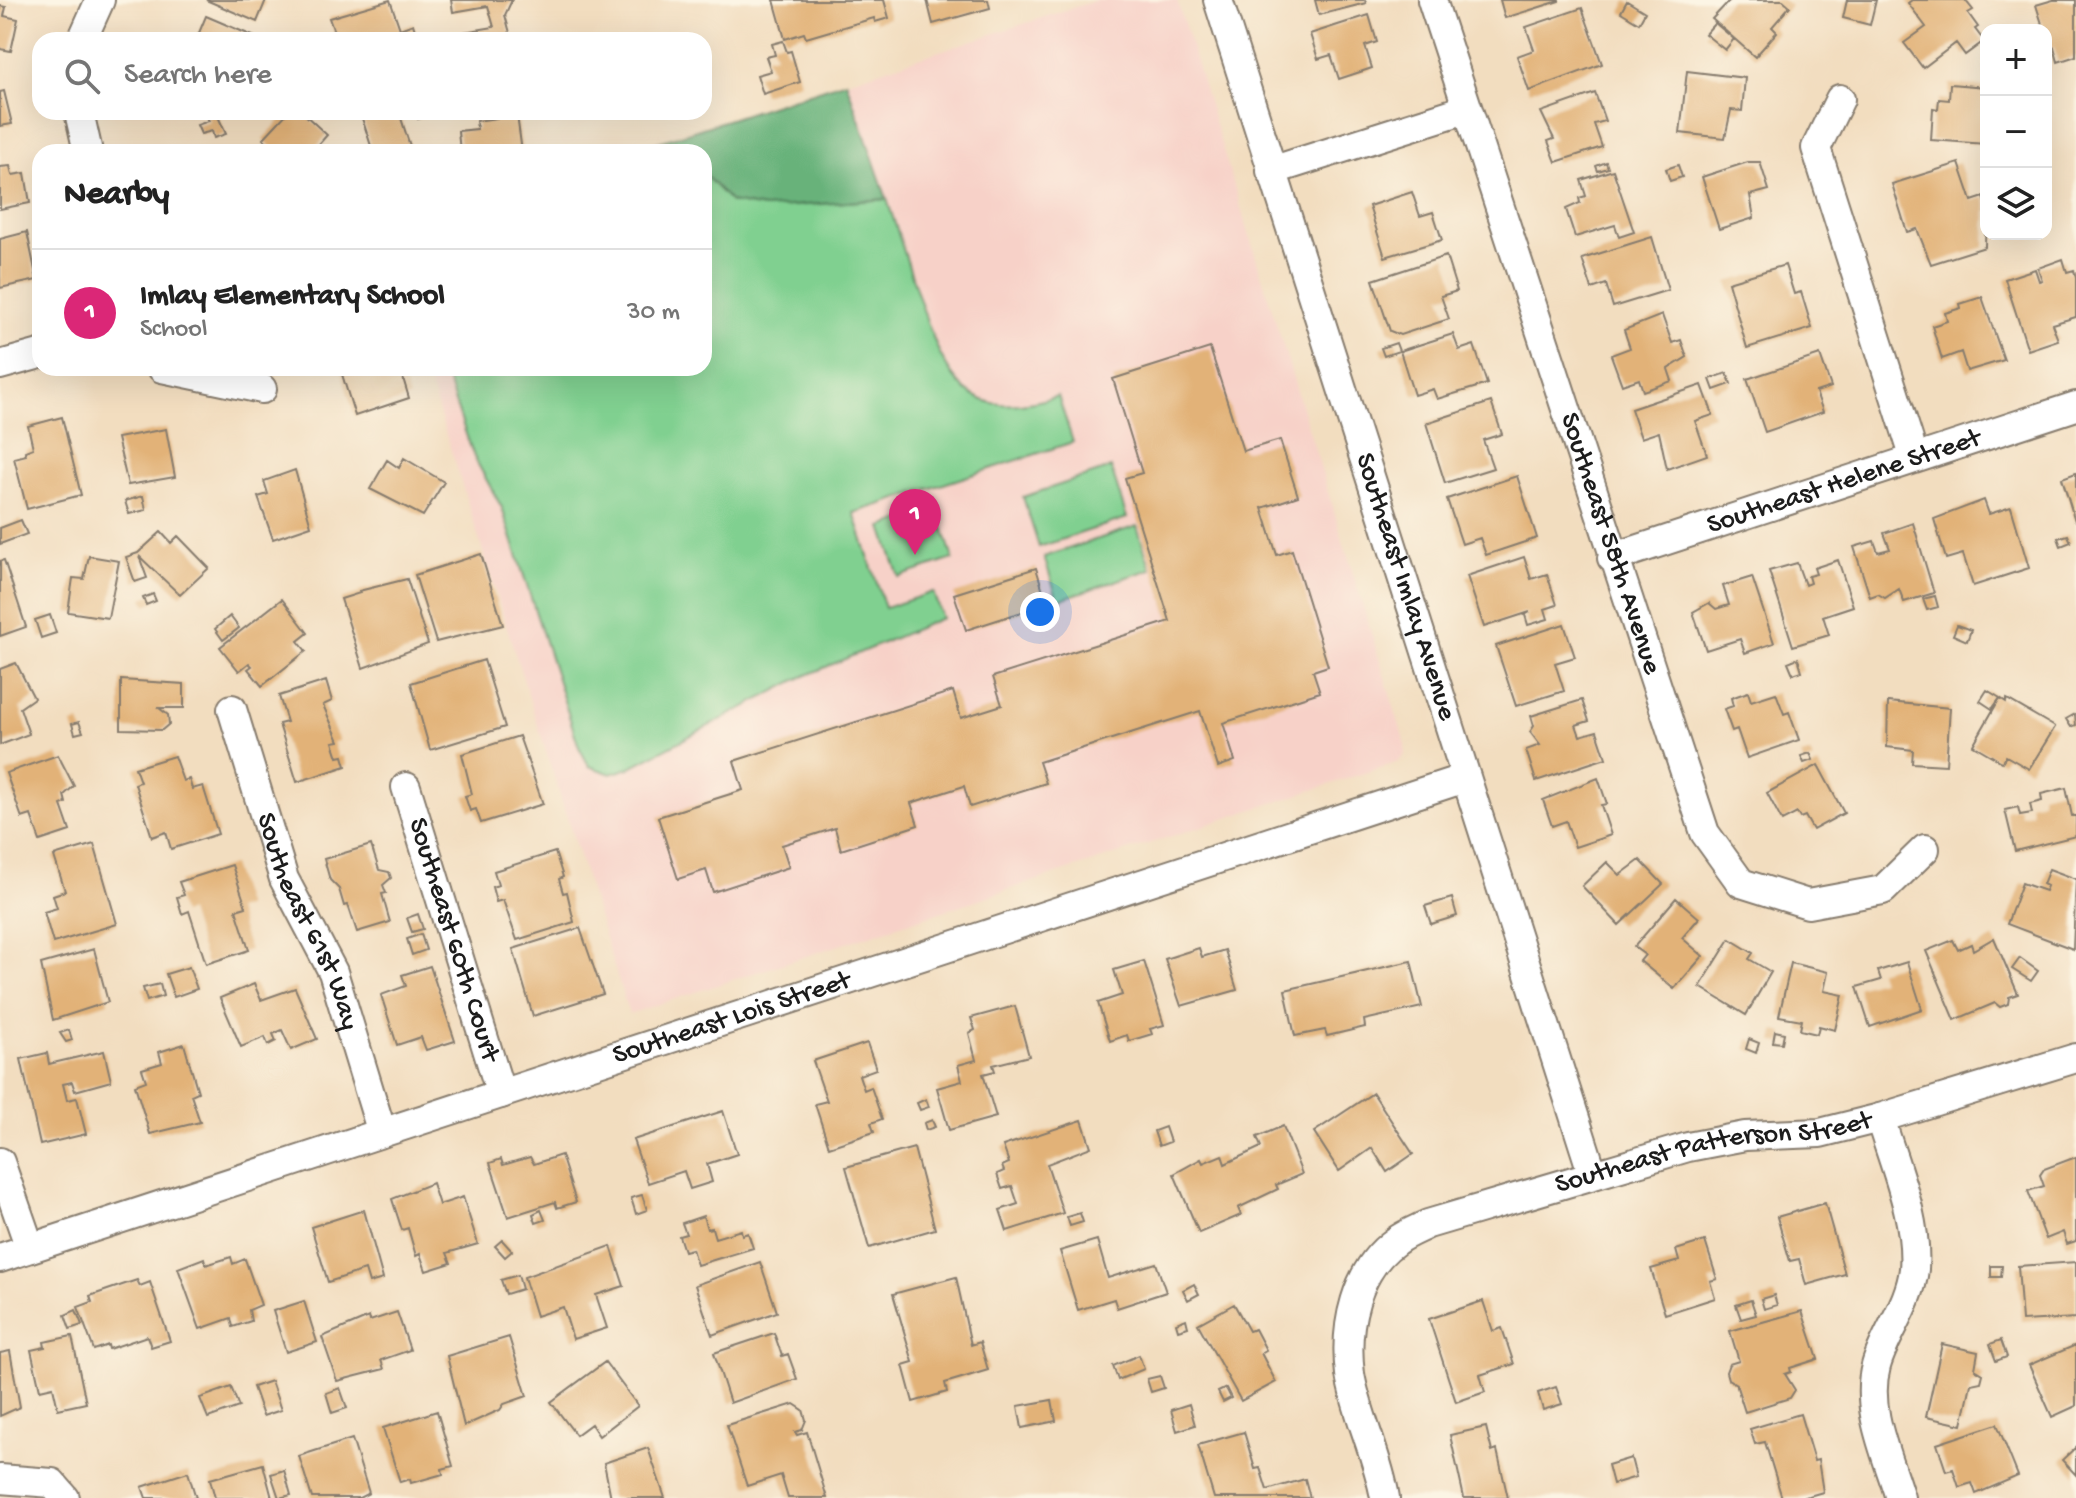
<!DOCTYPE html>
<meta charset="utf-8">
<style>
:root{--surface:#fff;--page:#f6f6f6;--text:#222;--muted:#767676;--line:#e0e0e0;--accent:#db2777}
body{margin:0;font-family:"Gochi Hand",sans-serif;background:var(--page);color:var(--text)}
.controls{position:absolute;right:24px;top:24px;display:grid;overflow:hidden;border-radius:16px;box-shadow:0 8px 32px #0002}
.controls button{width:72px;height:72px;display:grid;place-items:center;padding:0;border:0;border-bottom:2px solid var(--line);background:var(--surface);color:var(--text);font:40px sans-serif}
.you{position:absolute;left:1040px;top:612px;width:28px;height:28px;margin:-20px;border:6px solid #fff;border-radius:50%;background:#1a73e8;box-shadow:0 0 0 12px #1a73e833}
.badge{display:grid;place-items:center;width:52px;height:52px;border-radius:50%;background:var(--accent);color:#fff;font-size:26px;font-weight:700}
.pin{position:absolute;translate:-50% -66px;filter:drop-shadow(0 2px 4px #0008)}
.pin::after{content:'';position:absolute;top:42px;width:28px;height:24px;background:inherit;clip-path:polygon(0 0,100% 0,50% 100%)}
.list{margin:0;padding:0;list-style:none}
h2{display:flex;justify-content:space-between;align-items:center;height:104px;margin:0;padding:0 32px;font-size:34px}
h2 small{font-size:26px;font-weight:400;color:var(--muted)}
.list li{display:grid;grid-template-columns:52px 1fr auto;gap:24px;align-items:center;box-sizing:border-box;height:128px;padding:0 32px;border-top:2px solid var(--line)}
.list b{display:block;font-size:30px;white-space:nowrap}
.list p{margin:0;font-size:26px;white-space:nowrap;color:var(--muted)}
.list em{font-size:26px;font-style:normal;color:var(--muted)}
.icon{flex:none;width:44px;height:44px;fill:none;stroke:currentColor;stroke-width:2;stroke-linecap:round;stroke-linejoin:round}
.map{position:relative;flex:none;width:2076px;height:1498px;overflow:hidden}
.search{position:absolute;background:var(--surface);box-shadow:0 8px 32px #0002;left:32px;top:32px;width:680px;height:88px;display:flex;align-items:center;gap:20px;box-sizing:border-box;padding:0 28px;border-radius:24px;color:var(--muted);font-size:30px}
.panel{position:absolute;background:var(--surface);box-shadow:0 8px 32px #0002;left:32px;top:144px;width:680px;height:232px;border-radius:24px}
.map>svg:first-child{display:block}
.built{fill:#f7d1c8}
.green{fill:#80d090;stroke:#4e7656;stroke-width:2}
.forest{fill:#68b27a;stroke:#42674b;stroke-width:2}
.building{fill:#e2b278}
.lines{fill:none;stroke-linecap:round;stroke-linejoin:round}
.minor-casing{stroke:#877c6e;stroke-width:32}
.minor{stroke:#fff;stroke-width:28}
.labels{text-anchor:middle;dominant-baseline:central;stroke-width:7;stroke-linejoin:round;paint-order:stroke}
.street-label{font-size:28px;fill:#1c1c1c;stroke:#fcf5e5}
</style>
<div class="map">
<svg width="2076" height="1498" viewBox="0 0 2076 1498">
<rect width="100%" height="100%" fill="#fcf5e5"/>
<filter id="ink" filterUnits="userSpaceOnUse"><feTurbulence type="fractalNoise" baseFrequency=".0125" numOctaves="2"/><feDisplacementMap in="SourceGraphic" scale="16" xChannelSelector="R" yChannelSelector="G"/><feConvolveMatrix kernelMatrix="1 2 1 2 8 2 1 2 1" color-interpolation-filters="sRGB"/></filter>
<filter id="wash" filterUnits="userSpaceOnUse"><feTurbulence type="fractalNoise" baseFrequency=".006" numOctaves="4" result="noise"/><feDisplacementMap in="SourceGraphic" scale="32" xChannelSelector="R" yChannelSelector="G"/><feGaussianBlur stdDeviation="1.8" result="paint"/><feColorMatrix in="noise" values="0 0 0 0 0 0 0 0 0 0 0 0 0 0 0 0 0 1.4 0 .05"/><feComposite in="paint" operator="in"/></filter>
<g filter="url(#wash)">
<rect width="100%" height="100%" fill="#f2ddbf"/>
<path class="built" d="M1097,0H1177L1405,743V754L1398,762L629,1014L425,368H704V152H629Z"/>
<path class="green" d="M704,174L731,202L764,208L887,199C898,234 910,269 921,304C947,381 967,424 1058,396L1073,442L854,513L885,608L933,592L942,618L800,678L629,768L611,774L589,766L579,747L502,508L474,457L443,368H704Z
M1111,468L1127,518L1039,547L1023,497Z
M937,508L953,559L899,577L882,527Z
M1137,526L1151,569L1058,600L1044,557Z"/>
<path class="forest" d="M846,81L887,199L764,208L731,202L704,174V152H629Z"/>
<g id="blocks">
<path class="building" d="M206,0H266L257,22Z
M390,0L400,29L413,24L418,40H337L329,18Z
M451,0H512L505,15L512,40H452L451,34L494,27L488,6L453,12Z
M774,0H884L889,18L875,22L874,18L806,38L804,33L785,39Z
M927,0H988L990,8L933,24Z
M1315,0H1365L1366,3L1319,15Z
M1500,0H1559V1L1505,18Z
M1730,0H1783L1790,6L1772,27L1777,32L1755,57L1712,19Z
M1847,0H1876L1870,25L1843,18Z
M1912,0H1965L1973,10L1968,13L1978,27L1975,29L1984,41L1965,55L1956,43L1923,68L1904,43L1926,27L1908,3Z
M2053,0H2076V56L2058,62L2054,47L2050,49L2036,5Z
M1627,1L1645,12L1639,23L1621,12Z
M0,6L6,7L4,16L18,19L11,51L0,49Z
M1582,8L1602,64L1529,91L1517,56L1534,50L1526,27Z
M1369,15L1377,42L1365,46L1372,68L1339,79L1331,55L1318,59L1310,34Z
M206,16L262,40H196Z
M1715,23L1734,39L1725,50L1705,34Z
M783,41L787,52L791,51L800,82L763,94L757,75L771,71L766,57L775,55L772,44Z
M1687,71L1745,78L1742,111L1731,110L1725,138L1680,133Z
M1950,84L1986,87V144L1931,140L1933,108L1938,109L1939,99L1949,100Z
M4,91L12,124L0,126V92Z
M1595,93L1605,121L1594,124L1602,147L1556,162L1548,141L1554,139L1541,112Z
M216,112L226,134L214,138L212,131L201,134L197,125L209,121L206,115Z
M288,112H302L327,135L312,152H267L272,148L263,139Z
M360,112H399L410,146L396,152H373Z
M416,112H438V113L418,119Z
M517,115L522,152H460L458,131L477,129L476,121Z
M1606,162L1608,168L1598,171L1596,166Z
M1748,162H1760L1769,190L1750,195L1754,218L1719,229L1702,177Z
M1959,163L1972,201L1984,197L1986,203L1985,247L1931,264L1917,229L1907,232L1892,184Z
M1678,165L1682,177L1670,181L1666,169Z
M10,166L12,175L25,173L30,203L0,209V167Z
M1613,170L1634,232L1619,237L1615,225L1575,237L1566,209L1580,203L1579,198L1586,196L1581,180Z
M1412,192L1420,216L1433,212L1442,240L1385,257L1369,206Z
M27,232L37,280L0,288V239Z
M1652,237L1668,290L1613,307L1606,284L1592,289L1582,259Z
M1446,256L1457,291L1441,296L1449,319L1400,335L1390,331L1373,280Z
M2063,259L2067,272L2074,270L2076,278V317L2052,324L2058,340L2028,350L2005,279L2035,269L2039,281L2042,280L2038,268Z
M1785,265L1794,294L1801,292L1812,328L1747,348L1728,282Z
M1982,297L2004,360L1967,371L1961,352L1942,359L1932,326L1947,321L1945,313L1961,308L1960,304Z
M1662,315L1672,343L1681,340L1687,357L1668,369L1672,381L1643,391L1639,379L1622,385L1611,355L1630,348L1624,330Z
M1453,334L1459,350L1474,345L1487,384L1437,399L1433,389L1414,395L1400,351Z
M1396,343L1399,351L1384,356L1381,348Z
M1210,348L1243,451L1280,440L1298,496L1262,508L1277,555L1292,550L1328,666L1313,671L1320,692L1223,723L1235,761L1218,767L1200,711L1039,762L1046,783L970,807L964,786L911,803L918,825L841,850L835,828L782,845L789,867L713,892L706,870L678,879L658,817L743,790L734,761L953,691L961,718L1002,705L993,677L1170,621L1125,478L1142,473L1113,379Z
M1820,355L1831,387L1816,392L1823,412L1765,432L1747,379Z
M340,368H400L409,398L355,416Z
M1727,373L1731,384L1714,390L1710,379Z
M1702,385L1713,415L1695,421L1707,455L1667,469L1659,432L1641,438L1631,409Z
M1491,402L1502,434L1483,440L1493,468L1445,483L1426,423Z
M62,417L81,495L27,509L14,458L26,455L25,451L33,448L28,426Z
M166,429L175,477L128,485L117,438Z
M404,458L444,482L423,516L370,489L387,460L399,468Z
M295,470L311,526L273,539L258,497L268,494L264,481Z
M2076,473V521H2075L2062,478Z
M1517,476L1537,538L1486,555L1480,538L1462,544L1447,499Z
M143,496L146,510L129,514L125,501Z
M1984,500L1989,514L2011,507L2029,568L1973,586L1963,554L1946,559L1934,519Z
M21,520L27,534L0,544V528Z
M1913,523L1934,593L1904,602L1899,589L1885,598L1878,594L1870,597L1854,547L1874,541L1878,552L1890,549L1884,533Z
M161,532L171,543L178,536L209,568L180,595L139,556L147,578L135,582L126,557L138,553Z
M2068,535L2071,542L2061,546L2058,538Z
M481,554L503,625L436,642L415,575Z
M89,556L119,561L108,618L68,612L73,578L84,579Z
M1524,557L1531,579L1547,574L1557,605L1545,609L1548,619L1528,625L1525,615L1530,612L1484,627L1467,576Z
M4,560L26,627L0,636V561Z
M1838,560L1853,606L1823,616L1829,635L1793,646L1769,571L1797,563L1805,585L1810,583L1808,576L1816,574L1814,568Z
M1036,568L1047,604L966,630L954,594Z
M1752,577L1774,643L1745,653L1740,639L1706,650L1693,612L1709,603L1716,609L1729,605L1723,586Z
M407,579L428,644L363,668L341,599L360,593L359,591Z
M153,594L156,601L146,605L143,598Z
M1935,596L1938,607L1927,610L1923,599Z
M282,599L308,633L298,641L306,651L262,686L248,669L252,666L249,663L239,671L220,647Z
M50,615L56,633L41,638L35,620Z
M230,616L239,628L223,640L215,629Z
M1564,624L1575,657L1555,663L1564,691L1516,706L1496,646Z
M1957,625L1971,630L1967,641L1953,635Z
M1798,658L1802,671L1793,674L1788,662Z
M484,660L505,727L430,750L411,683Z
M16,663L34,698L20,708L29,734L0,745V669Z
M121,680L184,684V708H159L168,715L169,724L162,730L121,729Z
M326,681L332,701L323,705L339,741L333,742L338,757L343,756L346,766L297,782L279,724L287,722L279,696Z
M1987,690L2000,698L1992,709L1980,701Z
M1748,692L1751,701L1776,693L1784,714L1789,712L1799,740L1747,758L1737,729L1732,731L1724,709L1733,706L1731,698Z
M2000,698L2006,702L2007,699L2055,727L2029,769L2006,756L2002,762L1973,745Z
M1582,700L1589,721L1576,725L1580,736L1597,731L1606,758L1536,781L1526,750L1540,745L1530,732L1534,726L1531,716Z
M1888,702L1950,708L1946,765L1912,763L1913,750L1887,747Z
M2075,714L2076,725L2071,727L2066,719Z
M79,722L83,732L75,734L72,724Z
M519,736L543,804L481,823L476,809L470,811L465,796L472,794L462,754Z
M1810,753L1813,760L1804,763L1801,756Z
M58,755L74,786L64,795L66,803L61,805L70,831L40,841L31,815L22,818L6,773Z
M174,756L183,781L189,779L192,789L203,786L218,834L171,849L166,832L152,837L135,784L140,782L135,768Z
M1818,765L1844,813L1813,830L1805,816L1800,818L1797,813L1782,821L1767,793Z
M1598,778L1607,804L1601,805L1611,835L1575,847L1566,821L1552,826L1543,800Z
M2066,788L2072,816H2076V836L2015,851L2005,810L2018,807L2020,815L2032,813L2030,804L2042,801L2041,794Z
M94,844L117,924L53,943L44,912L57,908L53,895L65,891L54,856Z
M371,845L379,870L389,872L391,878L383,885L386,893L382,894L390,922L357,932L348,905L344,906L339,889L330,880L324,859Z
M555,852L563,877L559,879L563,893L567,892L574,922L517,940L503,900L496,902L492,887L498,885L494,871Z
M1640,860L1663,884L1619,925L1582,886L1607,862L1620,875Z
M232,865L246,907L236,910L249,950L206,964L189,911L182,914L177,897L184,895L179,882Z
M2049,869L2076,879L2073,949L2007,924L2022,883L2045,891L2047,886L2043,884Z
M1452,898L1457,916L1431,924L1425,906Z
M1676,898L1699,918L1682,938L1703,956L1674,989L1640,961L1645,955L1634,947Z
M418,914L423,929L412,932L407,918Z
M580,928L603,994L533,1016L513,949Z
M421,934L426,950L412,955L407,939Z
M1994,938L2018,994L2009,997L2008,1004L2000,1007L1995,1003L1955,1020L1926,951L1953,940L1958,950L1971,944L1973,950Z
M1730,939L1753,953L1749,959L1771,972L1746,1015L1700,987Z
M1199,948L1202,957L1225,950L1237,990L1181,1006L1165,959Z
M94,949L108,1002L53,1020L41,964Z
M2020,958L2038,971L2031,981L2012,969Z
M1144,961L1164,1025L1150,1029L1152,1034L1129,1041L1127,1035L1110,1041L1098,1003L1122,995L1114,970Z
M1411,961L1422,1007L1364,1020L1365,1027L1327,1036L1325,1030L1295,1036L1285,990Z
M1907,962L1922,1009L1870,1027L1857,987L1881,980L1878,971Z
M1791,963L1828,972L1824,991L1843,995L1835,1030L1819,1026L1817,1034L1800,1030L1802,1020L1779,1016Z
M430,966L455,1041L426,1050L421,1037L397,1045L381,995L406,986L402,975Z
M189,967L197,989L174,997L166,974Z
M160,984L163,996L147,1001L143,988Z
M254,984L261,1000L295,988L317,1039L291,1050L282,1030L273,1034L276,1041L268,1045L265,1037L241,1047L220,998Z
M1015,1006L1029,1056L993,1065L995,1071L983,1074L996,1117L949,1130L937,1088L962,1081L958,1065L976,1060L969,1033L975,1030L971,1018Z
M69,1030L72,1040L66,1042L60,1033Z
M1775,1031L1784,1033L1782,1043L1773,1042Z
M1749,1039L1759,1043L1756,1053L1746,1049Z
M867,1043L876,1069L859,1075L864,1090L871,1087L882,1119L871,1123L874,1132L829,1147L815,1104L827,1101L813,1061Z
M184,1044L198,1092L191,1095L200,1122L150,1134L135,1085L146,1081L142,1069L162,1063L159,1052Z
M104,1051L111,1081L75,1091L72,1082L63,1084L67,1100L77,1098L86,1134L40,1145L21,1059L47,1053L49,1064Z
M1373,1093L1413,1154L1387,1172L1372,1148L1339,1171L1314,1132Z
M926,1099L929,1107L920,1110L917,1103Z
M723,1111L737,1154L707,1164L712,1182L690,1189L684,1171L648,1183L633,1140Z
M932,1120L935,1127L926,1130L924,1123Z
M1082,1120L1091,1147L1047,1164L1063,1213L1007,1231L1000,1210L1018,1204L1012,1186L1002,1189L997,1174L1004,1171L1002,1166L1009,1163L1003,1146Z
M1283,1126L1302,1174L1276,1185L1278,1189L1238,1208L1241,1215L1199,1233L1174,1174L1201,1159L1203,1163L1222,1155L1225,1164L1261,1147L1257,1137Z
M1165,1127L1170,1142L1159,1146L1154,1131Z
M914,1148L935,1229L869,1248L846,1167Z
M561,1155L576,1202L557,1208L555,1202L508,1217L490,1163L501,1159L503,1165L530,1157L534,1164Z
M2076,1157V1241L2067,1244L2063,1232L2046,1239L2028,1191L2044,1186L2040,1175L2044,1169Z
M432,1183L439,1205L463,1197L478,1244L447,1253L451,1263L426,1271L420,1254L416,1256L408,1228L402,1230L392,1199Z
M642,1195L647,1210L636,1214L631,1198Z
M1825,1203L1845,1274L1806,1285L1799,1259L1790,1261L1777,1217Z
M364,1210L383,1279L369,1283L365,1270L328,1282L311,1227Z
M541,1210L545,1220L536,1223L533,1214Z
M1080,1213L1083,1222L1070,1226L1067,1217Z
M703,1216L707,1229L712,1228L715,1238L741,1230L742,1235L748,1233L753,1248L697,1265L692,1249L684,1251L679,1236L686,1234L682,1223Z
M502,1240L512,1251L505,1257L495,1246Z
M1097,1240L1108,1278L1156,1263L1166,1292L1117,1308L1114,1299L1078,1310L1060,1251Z
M1705,1241L1717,1279L1710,1281L1715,1298L1665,1314L1651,1269L1679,1261L1676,1250Z
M611,1246L624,1286L596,1295L607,1328L573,1339L563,1307L536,1316L524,1277Z
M231,1257L233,1264L245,1259L261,1305L249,1310L251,1321L233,1327L231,1318L200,1329L178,1268L204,1258L206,1265Z
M760,1262L777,1312L712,1335L695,1285Z
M2076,1262V1318L2022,1321L2018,1266Z
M1991,1266H2002L2001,1277H1991Z
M518,1275L522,1289L506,1294L501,1280Z
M956,1277L971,1345L980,1342L988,1370L945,1383L947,1392L913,1402L903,1365L913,1362L893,1294Z
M137,1280L140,1286L150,1282L170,1341L151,1347L147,1336L109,1349L108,1345L94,1350L78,1307L92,1302L90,1296Z
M1194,1284L1199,1294L1188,1300L1183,1290Z
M1774,1295L1777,1305L1764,1309L1761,1299Z
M1751,1300L1756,1315L1741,1319L1736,1305Z
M304,1301L317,1342L286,1352L273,1311Z
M1483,1301L1493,1331L1502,1328L1514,1364L1480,1375L1485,1392L1456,1402L1429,1319Z
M1234,1304L1249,1331L1255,1329L1266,1350L1261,1353L1276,1382L1241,1401L1198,1324Z
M76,1310L82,1325L70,1329L65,1315Z
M1802,1311L1818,1359L1790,1368L1791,1372L1785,1374L1795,1390L1790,1398L1745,1412L1736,1384L1728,1379L1726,1372L1729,1364L1739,1361L1730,1331Z
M397,1312L410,1350L381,1360L384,1369L337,1381L322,1337L369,1317L370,1321Z
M1186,1319L1188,1327L1178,1330L1176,1323Z
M774,1333L782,1356L788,1354L797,1379L730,1403L714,1353Z
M72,1336L86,1403L58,1409L53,1387L40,1390L31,1350L45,1347L44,1342Z
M509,1337L527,1396L504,1404L500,1410L464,1426L447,1356Z
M2001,1340L2007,1357L1996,1361L1990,1344Z
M1942,1344L1978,1352L1975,1369L1983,1374L1981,1382L1971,1384L1962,1425L1926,1417Z
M2076,1345V1406L2052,1417L2029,1365Z
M10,1351L20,1407L0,1416V1353Z
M1139,1355L1144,1369L1118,1380L1113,1366Z
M605,1362L638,1406L599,1436L591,1424L576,1435L551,1402Z
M1160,1376L1164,1388L1151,1392L1147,1379Z
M271,1381L281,1410L263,1416L253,1387Z
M231,1387L239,1407L208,1418L200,1398Z
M1556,1387L1562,1404L1543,1410L1538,1393Z
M340,1388L347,1408L332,1413L326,1393Z
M1226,1388L1231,1398L1223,1402L1218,1392Z
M1052,1400L1056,1421L1022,1428L1018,1406Z
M794,1404L803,1410L806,1420L802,1430L795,1432L797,1435L807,1432L827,1498H788L781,1475L747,1486L727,1425Z
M1189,1404L1195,1425L1177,1431L1171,1410Z
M437,1411L453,1466L442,1469L443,1474L411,1483L410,1479L400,1482L383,1428Z
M1800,1414L1814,1461L1818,1460L1823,1492L1802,1498H1782L1765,1442L1755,1444L1750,1429Z
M1997,1424L2018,1476L1976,1494L1972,1483L1959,1487L1953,1469L1946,1471L1937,1444Z
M1486,1427L1492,1452L1497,1450L1508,1498H1464L1450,1435Z
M1244,1432L1255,1469L1260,1468L1267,1490L1305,1479L1310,1498H1214L1198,1445Z
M352,1439L369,1493L359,1498H312L299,1456Z
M2076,1447V1475L2062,1460Z
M648,1448L665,1498H611L604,1463Z
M1631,1458L1636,1477L1613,1484L1608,1465Z
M263,1464L272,1498H215L210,1479Z
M284,1470L291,1495L279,1498L271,1474Z
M188,1472L196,1498H146L142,1487Z"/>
</g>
</g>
<g filter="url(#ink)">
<use href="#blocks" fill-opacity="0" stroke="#877c6e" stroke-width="2"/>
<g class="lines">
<g class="minor-casing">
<g id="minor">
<path id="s1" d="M1218,0L1593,1175"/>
<path id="s2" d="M1432,0L1705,833L1741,883L1808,904L1883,890L1925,849"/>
<path d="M82,40L100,0"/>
<path d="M1840,99L1816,148L1914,456"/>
<path d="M79,112L88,152"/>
<path d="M1271,171L1466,109"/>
<path d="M0,365L40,354"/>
<path d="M162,368L262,389"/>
<path id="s3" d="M1612,558L2076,406"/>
<path id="s4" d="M232,709L284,879L333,972L382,1133"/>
<path id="s5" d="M406,787L501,1094"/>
<path d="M1880,1118C1894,1165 1918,1219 1914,1269C1910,1305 1885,1333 1876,1366C1864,1409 1888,1457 1900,1498"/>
<path d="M0,1162L30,1248"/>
<path id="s6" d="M0,1258L1465,778"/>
<path d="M0,1479L52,1483L65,1498"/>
<path id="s7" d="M1385,1498C1378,1455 1356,1413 1350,1374C1344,1327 1355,1270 1396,1241C1405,1234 1418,1229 1428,1224L1688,1147L1745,1136L1820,1133L1880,1118L2076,1058"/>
</g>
</g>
<use href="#minor" class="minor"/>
</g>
</g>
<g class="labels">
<g class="street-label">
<text stroke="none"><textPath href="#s3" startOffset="244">Southeast Helene Street</textPath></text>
<text stroke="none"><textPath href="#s2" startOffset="572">Southeast 58th Avenue</textPath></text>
<text stroke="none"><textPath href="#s1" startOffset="616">Southeast Imlay Avenue</textPath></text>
<text stroke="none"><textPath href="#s4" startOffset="226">Southeast 61st Way</textPath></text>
<text stroke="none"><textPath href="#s5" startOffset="160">Southeast 60th Court</textPath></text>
<text stroke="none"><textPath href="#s6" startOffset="770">Southeast Lois Street</textPath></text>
<text stroke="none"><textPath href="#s7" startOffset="608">Southeast Patterson Street</textPath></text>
</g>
</g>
</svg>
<div class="controls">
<button>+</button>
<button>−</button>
<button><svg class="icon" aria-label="layers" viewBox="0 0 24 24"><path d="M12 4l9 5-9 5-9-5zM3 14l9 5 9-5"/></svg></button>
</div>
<div class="you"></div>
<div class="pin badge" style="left:915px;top:555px">1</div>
<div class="search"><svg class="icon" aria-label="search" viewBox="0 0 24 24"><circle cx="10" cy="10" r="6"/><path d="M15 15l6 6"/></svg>Search here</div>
<section class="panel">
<h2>Nearby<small></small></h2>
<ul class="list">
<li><span class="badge">1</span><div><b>Imlay Elementary School</b><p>School</p></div><em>30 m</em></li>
</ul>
</section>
</div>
